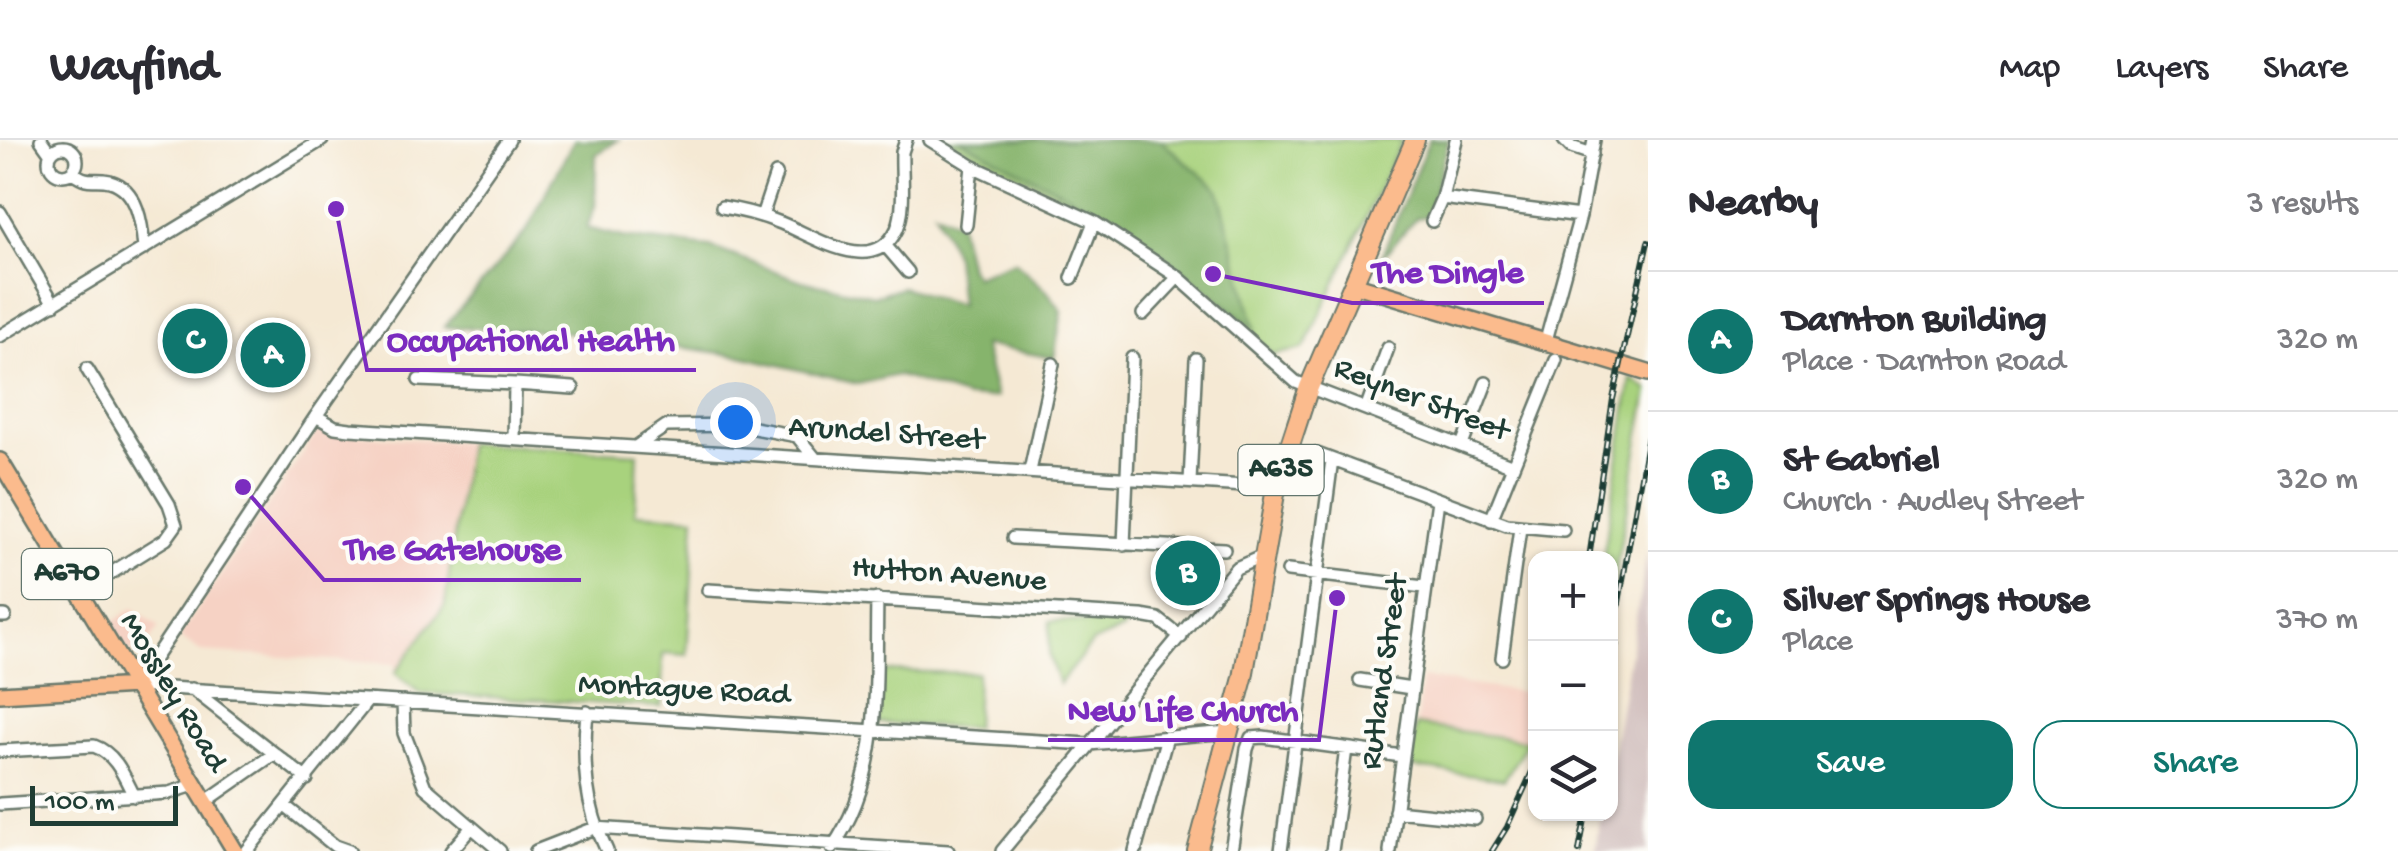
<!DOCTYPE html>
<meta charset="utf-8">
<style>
:root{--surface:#fff;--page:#f7f7f7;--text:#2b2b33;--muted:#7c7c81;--line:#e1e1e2;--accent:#0f766e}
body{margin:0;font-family:"Gochi Hand",sans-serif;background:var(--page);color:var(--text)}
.controls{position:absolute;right:30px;bottom:30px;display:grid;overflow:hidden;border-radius:20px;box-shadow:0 2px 8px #0004}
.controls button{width:90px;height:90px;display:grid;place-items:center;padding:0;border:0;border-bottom:2px solid var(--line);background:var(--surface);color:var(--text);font:50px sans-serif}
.scale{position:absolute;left:30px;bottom:25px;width:148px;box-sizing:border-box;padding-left:10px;border:5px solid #1f3d34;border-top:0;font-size:28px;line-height:35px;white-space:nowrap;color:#1f3d34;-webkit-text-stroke:8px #fdfcf7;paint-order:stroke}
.you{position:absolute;left:735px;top:282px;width:35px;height:35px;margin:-25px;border:8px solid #fff;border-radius:50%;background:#1a73e8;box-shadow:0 0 0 15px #1a73e833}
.badge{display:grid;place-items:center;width:65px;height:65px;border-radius:50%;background:var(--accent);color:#fff;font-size:32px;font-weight:700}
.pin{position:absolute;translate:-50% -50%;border:5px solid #fff;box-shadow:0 2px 10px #0006}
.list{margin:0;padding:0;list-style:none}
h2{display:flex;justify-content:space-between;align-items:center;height:130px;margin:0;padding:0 40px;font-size:42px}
h2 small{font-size:32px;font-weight:400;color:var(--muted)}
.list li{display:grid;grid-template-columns:65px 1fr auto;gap:30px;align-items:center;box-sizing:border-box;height:140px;padding:0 40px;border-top:2px solid var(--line)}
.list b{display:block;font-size:38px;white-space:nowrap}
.list p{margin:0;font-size:32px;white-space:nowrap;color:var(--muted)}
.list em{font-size:32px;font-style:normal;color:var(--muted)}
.actions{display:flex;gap:20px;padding:30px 40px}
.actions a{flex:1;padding:22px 0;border:2px solid var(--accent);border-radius:30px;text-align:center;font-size:35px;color:var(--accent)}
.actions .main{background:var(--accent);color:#fff}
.icon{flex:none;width:55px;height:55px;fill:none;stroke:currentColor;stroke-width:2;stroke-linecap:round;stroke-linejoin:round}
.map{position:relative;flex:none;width:1648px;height:711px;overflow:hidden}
header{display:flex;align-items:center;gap:60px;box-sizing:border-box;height:140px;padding:0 50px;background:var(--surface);border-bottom:2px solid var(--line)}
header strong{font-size:48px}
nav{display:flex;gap:55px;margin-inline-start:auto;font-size:35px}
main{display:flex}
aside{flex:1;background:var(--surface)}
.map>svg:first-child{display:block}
.built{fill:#f6d2c4}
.industrial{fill:#d1bfbe}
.green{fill:#a8d27d;stroke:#648858;stroke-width:2.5}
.forest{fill:#86b46c;stroke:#527850;stroke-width:2.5}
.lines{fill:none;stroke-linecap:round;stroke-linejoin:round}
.minor-casing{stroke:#6a796c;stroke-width:16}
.major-casing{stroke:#6a796c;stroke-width:20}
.highway-casing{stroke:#6a796c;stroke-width:22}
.minor{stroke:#fff;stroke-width:11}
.major{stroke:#fbbb8d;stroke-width:15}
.highway{stroke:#fbbb8d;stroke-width:18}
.rail-casing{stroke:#1f3d34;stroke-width:6}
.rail{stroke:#fdfcf7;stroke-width:2.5;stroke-dasharray:8;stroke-linecap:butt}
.labels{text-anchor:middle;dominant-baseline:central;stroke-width:8;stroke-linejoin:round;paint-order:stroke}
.shield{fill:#fdfcf7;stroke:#62766e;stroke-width:2.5}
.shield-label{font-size:30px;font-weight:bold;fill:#1f3d34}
.street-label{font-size:32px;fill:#1f3d34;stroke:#fdfcf7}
.leader{fill:none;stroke:#7b2cbf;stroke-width:4}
.callout-dot{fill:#7b2cbf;stroke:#fdfcf7;stroke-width:4}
.callout-label{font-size:35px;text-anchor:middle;font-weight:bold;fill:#7b2cbf;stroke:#fdfcf7;stroke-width:8;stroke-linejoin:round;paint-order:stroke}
</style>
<header>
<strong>Wayfind</strong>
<nav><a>Map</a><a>Layers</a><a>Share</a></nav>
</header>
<main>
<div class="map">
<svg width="1648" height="711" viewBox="0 0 1648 711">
<rect width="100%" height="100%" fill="#fdfcf7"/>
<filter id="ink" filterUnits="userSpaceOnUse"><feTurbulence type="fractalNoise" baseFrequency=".01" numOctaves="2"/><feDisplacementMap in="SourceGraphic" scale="20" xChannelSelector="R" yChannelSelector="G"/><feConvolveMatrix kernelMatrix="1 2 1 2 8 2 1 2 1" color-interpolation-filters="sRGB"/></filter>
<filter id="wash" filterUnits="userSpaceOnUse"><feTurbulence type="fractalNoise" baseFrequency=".0048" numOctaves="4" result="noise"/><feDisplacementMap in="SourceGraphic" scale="40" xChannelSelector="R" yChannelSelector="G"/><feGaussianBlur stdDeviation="2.25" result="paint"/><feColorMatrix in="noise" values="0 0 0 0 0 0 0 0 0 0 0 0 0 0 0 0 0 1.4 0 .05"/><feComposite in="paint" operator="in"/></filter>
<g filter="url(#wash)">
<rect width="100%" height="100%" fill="#f5e9d4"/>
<path class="built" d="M319,289L328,293L381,297L638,313L635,373L695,377L687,515L663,513L661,567L420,553L395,533V524L201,512L179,497Z
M133,468L159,487L142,511H128L112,483Z
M1422,538L1535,554V581L1528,601L1416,585Z"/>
<path class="industrial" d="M1648,409V711H1595L1601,674H1610L1611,620Z"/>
<path class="green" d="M947,0H1402L1308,201L1303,209L1273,215L1194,136L1119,86Z
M1631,238L1648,250L1611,456L1610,418H1603Z
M467,303L638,313L635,373L695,377L687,515L663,513L661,567L420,553L395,533L445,465Z
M1050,481L1125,483L1124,489L1093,502L1059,544L1049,516Z
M878,531L977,533L975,588L876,583Z
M1416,585L1528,601L1504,640L1410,627Z"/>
<path class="forest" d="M574,0H618L596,15L595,66L587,88L623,97L710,107L802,141L874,156L902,147L960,165L955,116L935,71L959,83L969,128L975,136L1014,121L1047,151L1062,171L1054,218L983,205L996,257L967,258L897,235L858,244L741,216L646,202L557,191L444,187L526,92Z
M960,0H1160L1218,49L1255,188L1117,80Z
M1429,0H1449L1428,76L1416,78L1380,120Z"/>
</g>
<g filter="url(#ink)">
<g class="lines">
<g class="minor-casing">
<path id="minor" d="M41,0L51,14
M930,0L972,26L1094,82L1178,137L1296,242L1513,326
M1564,0L1571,7L1592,14
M49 21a14 14 0 1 1 28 0a14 14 0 1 1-28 0Z
M72,32C91,45 91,37 110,41C138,49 142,84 144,109
M1442,58L1580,76
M722,67C742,70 761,75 781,83C814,96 874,138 897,89C906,68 901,34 902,12L906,0
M0,72L54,164
M762,76L776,34
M1432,81L1442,58L1456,0
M966,85L972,26
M885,105L908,132
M1072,138L1094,82
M1143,174L1178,137
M0,196L322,0
M1545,204L1580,76L1594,0
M419,240L515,244L514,299
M515,244L573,248
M1366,269L1388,208
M316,276L335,287L350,289L1276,348
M1462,305L1486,243
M637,306L666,286L738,285L797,296L815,318
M1317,314L1507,385L1563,390
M1030,331L1053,224
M1190,342L1196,219
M1491,380L1556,220
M1013,398L1224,409
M1124,405L1132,218
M1288,431L1424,447
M708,450L1141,476L1158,479L1181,497
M79,453L166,399L176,385L169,364L87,229
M0,476H5
M1502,518L1520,388
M1360,540L1411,548
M136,546L1089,604L1229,592
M136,546L316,276L509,0
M192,549L307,639
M403,562L404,593L425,647L500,711
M587,572C582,621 585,666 607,711
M0,611L94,606C116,614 124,636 134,656
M205,662L274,614
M0,664L169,653L194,645
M285,666L335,706L349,711
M1395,671L1475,679
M832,708C883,635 875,543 877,459
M247,711L368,560
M451,711L472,687
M536,711L595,688L948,711
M1002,711L1236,428L1263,416
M1135,711L1167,597
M1231,711L1247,609L1251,598L1263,597L1402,616
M1281,711L1332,320
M1332,711L1346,609
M1390,711L1438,360"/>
</g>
<g class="major-casing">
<path id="major" d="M1353,144L1648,233
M0,321L235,711
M0,554L136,546"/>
</g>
<g class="highway-casing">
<path id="highway" d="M1197,711L1243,538L1276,348L1309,247L1415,0"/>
</g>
<use href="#minor" class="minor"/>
<use href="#major" class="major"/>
<use href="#highway" class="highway"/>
<g class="rail-casing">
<path id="rail" d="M1589,418L1613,259L1648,102
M1610,514L1648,296
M1610,538L1617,502
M1492,711L1507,687L1536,623
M1579,711L1586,674"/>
</g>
<use href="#rail" class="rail"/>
</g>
</g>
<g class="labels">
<g class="shield">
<rect x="1238.5" y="305" width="85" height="50" rx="8"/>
<rect x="22" y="409" width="90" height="50" rx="8"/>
</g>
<g class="shield-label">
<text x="1281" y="330">A635</text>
<text x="67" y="434">A670</text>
</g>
<g class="street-label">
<text transform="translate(1421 261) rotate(21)">Reyner Street</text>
<text transform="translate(886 295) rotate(4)">Arundel Street</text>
<text transform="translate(949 436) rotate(4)">Hutton Avenue</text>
<text transform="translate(1386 532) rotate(-82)">Rutland Street</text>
<text transform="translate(684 551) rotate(3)">Montague Road</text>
<text transform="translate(172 553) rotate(59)">Mossley Road</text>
</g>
</g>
<path class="leader" d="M1213 134L1352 163H1544M336 69L367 230H696M243 347L324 440H581M1337 458L1319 600H1048"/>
<g class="callout-dot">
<circle cx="1213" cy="134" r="10"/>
<circle cx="336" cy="69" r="10"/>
<circle cx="243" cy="347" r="10"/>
<circle cx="1337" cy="458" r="10"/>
</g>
<g class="callout-label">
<text x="1448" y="142">The Dingle</text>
<text x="531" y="210">Occupational Health</text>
<text x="453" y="419">The Gatehouse</text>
<text x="1183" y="580">New Life Church</text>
</g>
</svg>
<div class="controls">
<button>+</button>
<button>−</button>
<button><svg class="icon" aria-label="layers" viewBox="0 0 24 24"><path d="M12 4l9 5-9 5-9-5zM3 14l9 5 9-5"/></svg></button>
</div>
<div class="scale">100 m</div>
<div class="you"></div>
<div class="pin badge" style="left:273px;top:215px">A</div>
<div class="pin badge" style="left:1188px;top:433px">B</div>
<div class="pin badge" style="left:195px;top:201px">C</div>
</div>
<aside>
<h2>Nearby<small>3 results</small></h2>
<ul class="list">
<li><span class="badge">A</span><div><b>Darnton Building</b><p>Place · Darnton Road</p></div><em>320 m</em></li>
<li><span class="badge">B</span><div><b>St Gabriel</b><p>Church · Audley Street</p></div><em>320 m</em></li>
<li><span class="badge">C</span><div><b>Silver Springs House</b><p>Place</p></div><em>370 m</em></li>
</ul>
<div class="actions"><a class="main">Save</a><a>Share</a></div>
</aside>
</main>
